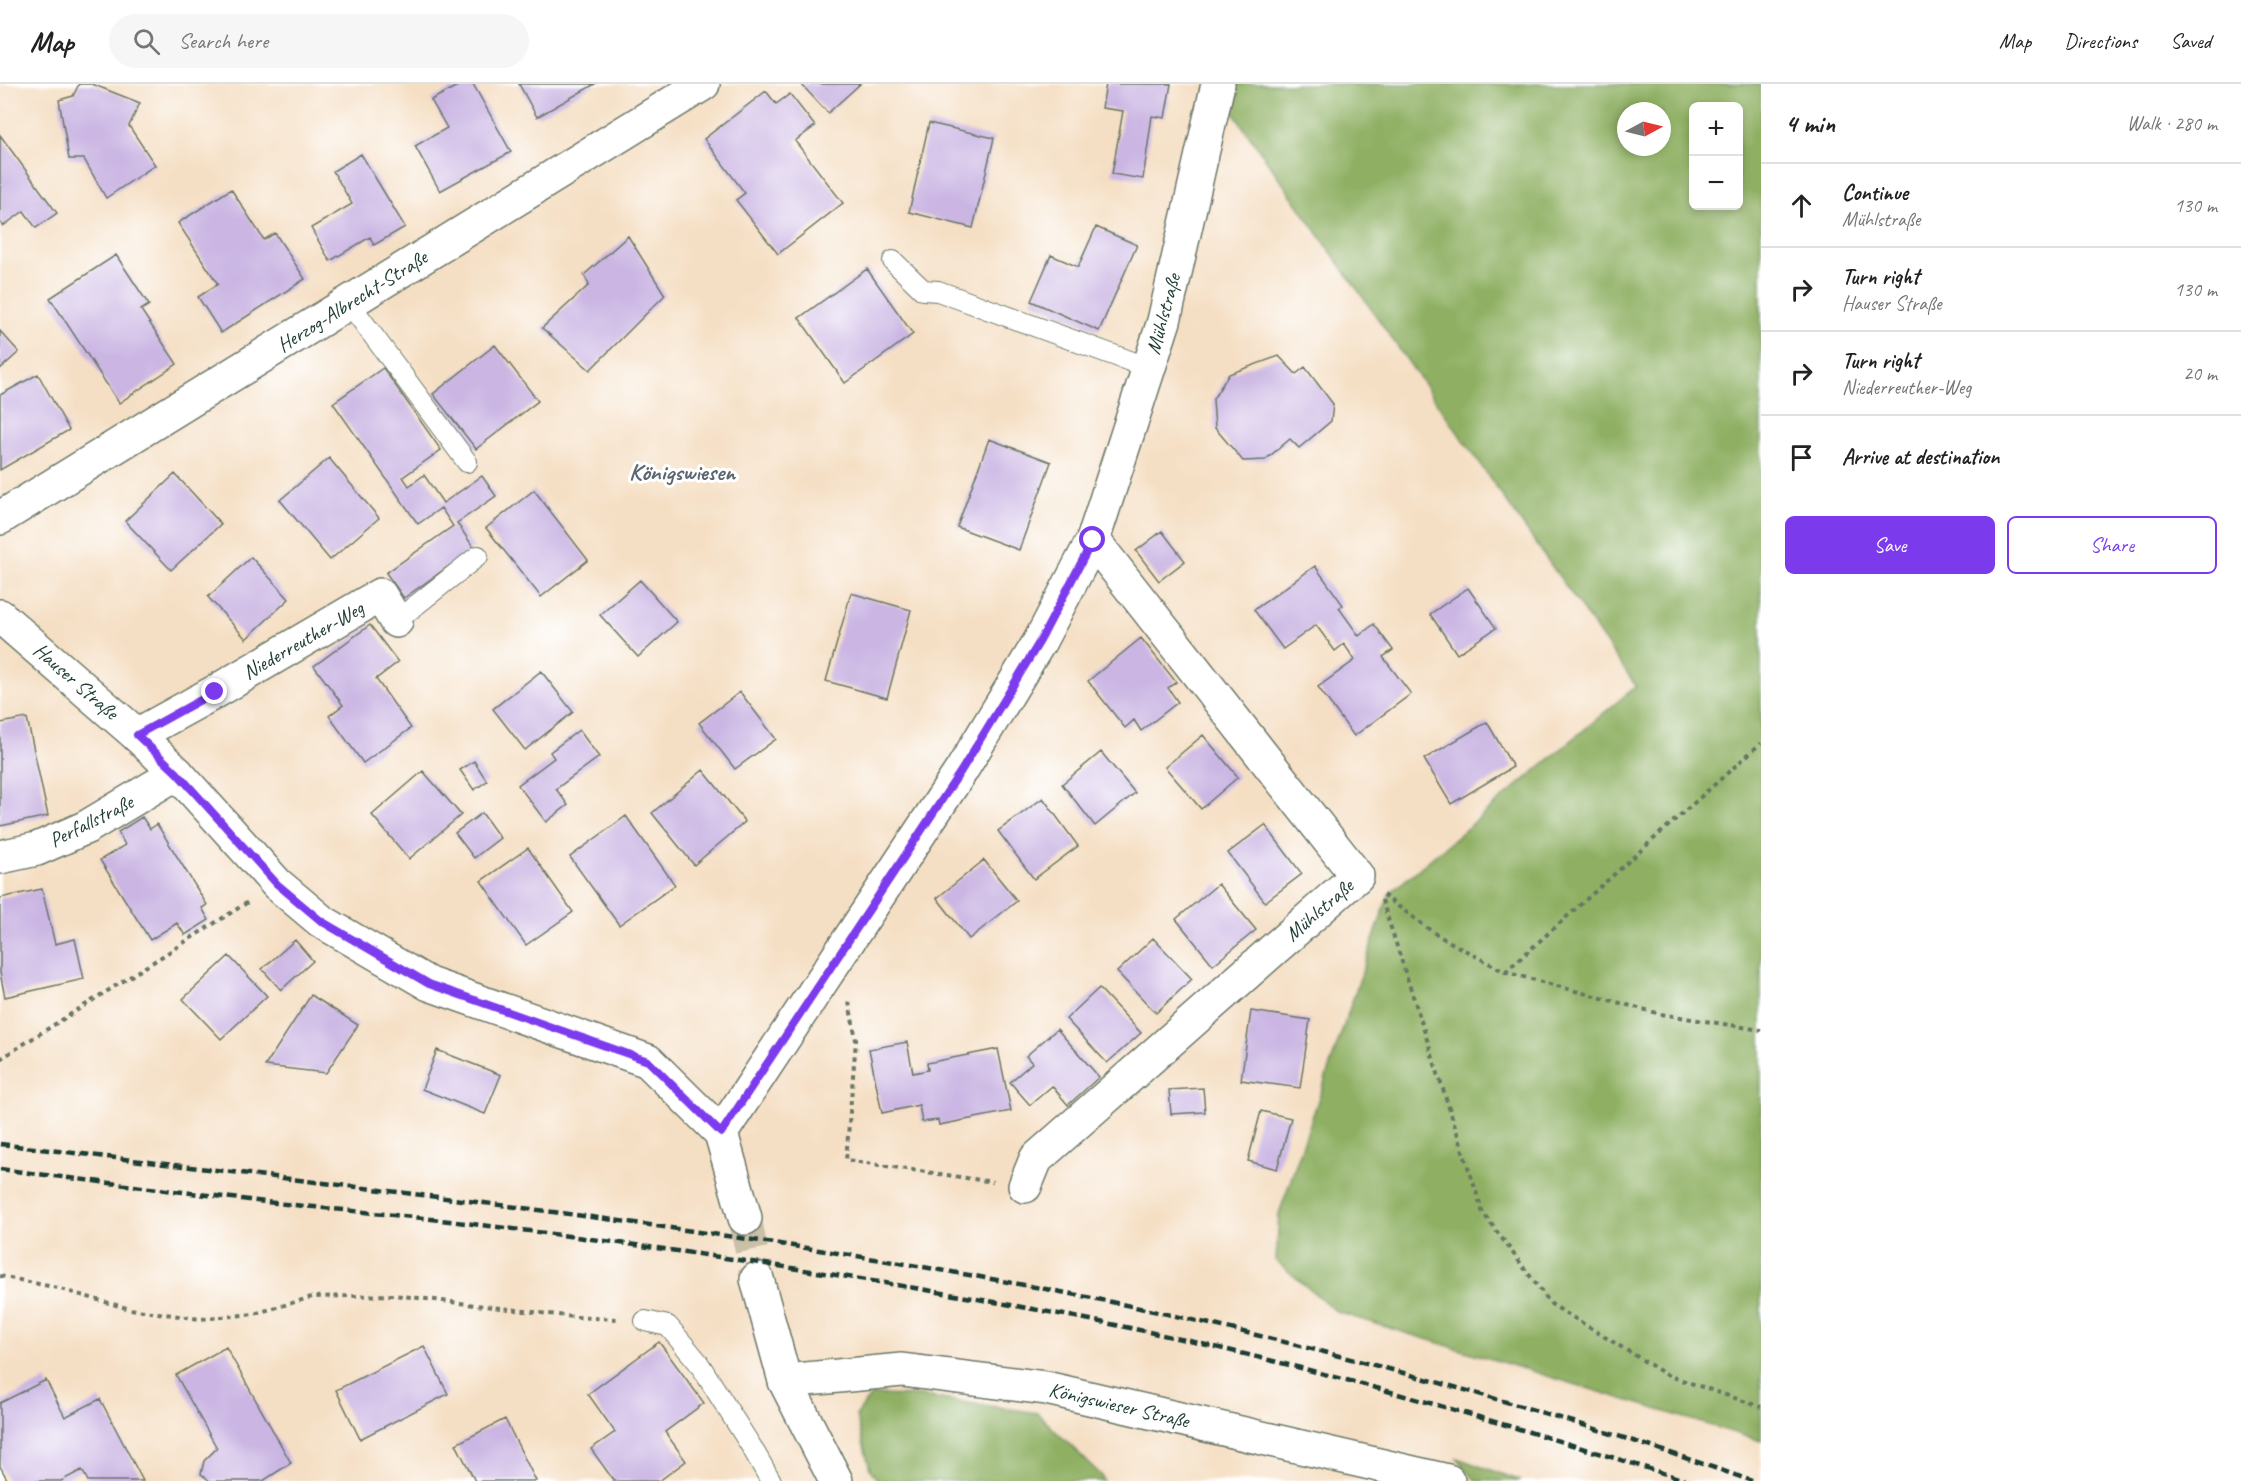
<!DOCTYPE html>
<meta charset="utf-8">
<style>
:root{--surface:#fff;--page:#f6f6f6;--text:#222;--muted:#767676;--line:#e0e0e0;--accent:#7c3aed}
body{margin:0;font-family:Caveat,sans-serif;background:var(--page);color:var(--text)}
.controls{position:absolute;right:18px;top:18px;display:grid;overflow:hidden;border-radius:9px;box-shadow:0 3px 9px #0003}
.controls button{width:54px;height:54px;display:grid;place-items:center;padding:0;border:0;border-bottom:2px solid var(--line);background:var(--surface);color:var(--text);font:30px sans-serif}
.compass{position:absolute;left:1617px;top:18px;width:54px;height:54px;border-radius:50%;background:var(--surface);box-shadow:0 3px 9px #0003;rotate:83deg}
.stop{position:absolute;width:18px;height:18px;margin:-14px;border:4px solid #7c3aed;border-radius:50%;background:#fff}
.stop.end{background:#7c3aed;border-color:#fff;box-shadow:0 2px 6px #0008}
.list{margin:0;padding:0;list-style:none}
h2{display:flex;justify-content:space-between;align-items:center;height:78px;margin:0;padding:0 24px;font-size:26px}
h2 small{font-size:20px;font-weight:400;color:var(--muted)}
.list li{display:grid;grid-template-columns:39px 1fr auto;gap:18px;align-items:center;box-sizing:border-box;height:84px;padding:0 24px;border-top:2px solid var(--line)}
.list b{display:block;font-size:22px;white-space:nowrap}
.list p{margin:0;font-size:20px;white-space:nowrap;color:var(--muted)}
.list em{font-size:20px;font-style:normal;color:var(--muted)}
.actions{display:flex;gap:12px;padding:18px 24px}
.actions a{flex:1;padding:14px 0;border:2px solid var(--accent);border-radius:9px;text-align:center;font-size:21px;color:var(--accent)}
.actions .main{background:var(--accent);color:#fff}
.icon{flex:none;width:33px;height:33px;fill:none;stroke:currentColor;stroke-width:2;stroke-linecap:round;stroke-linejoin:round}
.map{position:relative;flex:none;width:1761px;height:1397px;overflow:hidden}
header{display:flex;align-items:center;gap:36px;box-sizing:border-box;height:84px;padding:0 30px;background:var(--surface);border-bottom:2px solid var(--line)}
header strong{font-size:28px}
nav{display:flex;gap:33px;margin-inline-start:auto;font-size:21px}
.search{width:420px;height:54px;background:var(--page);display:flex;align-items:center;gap:15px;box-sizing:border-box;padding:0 21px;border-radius:33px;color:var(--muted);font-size:22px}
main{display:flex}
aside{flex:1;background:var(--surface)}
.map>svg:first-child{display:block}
.forest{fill:#8fb064;stroke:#57764c;stroke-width:1.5;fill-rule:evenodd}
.building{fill:#cab5e3}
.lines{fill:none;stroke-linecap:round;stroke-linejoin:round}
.tertiary-tunnel{stroke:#cabfa7;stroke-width:33;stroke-dasharray:33 16;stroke-linecap:butt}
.service-casing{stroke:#6a7666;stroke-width:22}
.minor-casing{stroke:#6a7666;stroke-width:36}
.tertiary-casing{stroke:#6a7666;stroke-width:36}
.path{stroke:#6a7666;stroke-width:4;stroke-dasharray:4.5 4.5;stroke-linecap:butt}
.service{stroke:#fff;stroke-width:20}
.minor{stroke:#fff;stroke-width:33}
.tertiary{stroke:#fff;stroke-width:33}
.rail{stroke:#1f3d34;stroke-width:4.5;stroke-dasharray:9 4.5;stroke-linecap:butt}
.route{stroke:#7c3aed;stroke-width:8}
.labels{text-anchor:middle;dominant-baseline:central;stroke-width:6;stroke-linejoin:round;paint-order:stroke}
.street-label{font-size:21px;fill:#1f3d34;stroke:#fff}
.quarter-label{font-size:24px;font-weight:bold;fill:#5b6771;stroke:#fff}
</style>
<header>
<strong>Map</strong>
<div class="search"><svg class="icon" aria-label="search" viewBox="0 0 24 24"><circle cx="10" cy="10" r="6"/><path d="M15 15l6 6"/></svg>Search here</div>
<nav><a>Map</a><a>Directions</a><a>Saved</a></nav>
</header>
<main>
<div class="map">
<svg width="1761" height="1397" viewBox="0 0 1761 1397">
<rect width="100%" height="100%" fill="#fff"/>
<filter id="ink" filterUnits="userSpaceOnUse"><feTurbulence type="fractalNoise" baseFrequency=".0167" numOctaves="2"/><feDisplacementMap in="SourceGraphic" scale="12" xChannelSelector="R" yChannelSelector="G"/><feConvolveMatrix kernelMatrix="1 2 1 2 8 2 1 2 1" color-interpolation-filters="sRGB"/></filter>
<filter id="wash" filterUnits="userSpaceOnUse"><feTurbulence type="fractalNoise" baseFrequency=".008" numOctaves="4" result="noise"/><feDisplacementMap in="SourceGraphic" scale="24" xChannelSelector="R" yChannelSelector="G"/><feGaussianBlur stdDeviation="1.35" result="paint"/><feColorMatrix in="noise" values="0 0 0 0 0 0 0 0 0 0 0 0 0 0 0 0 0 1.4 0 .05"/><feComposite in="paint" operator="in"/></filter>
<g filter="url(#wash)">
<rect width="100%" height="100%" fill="#f5dfc4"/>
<path class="forest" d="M1213,0H1761V1357L1337,1228L1276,1177L1279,1130L1389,810L1636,602ZM1694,22H1738V122H1694ZM1626,27H1662V63H1626Z
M871,1311L923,1312L1037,1329L1102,1392L1104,1397H878L870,1385L856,1332Z
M1457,1374L1521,1397H1476Z"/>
<g id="blocks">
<path class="building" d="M79,0H92L140,19L129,42L155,81L106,114L84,75H69L59,16L73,12Z
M461,0H473L511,68L440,107L415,62L447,44L431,16Z
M519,0H595L537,33Z
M801,0H860L828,29Z
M1106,0H1171L1165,34L1152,32L1143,95L1112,90L1123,27L1102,24Z
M766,7L776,20L790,10L815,42L795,57L843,119L778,170L736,116L745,109L704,55Z
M929,39L994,54L973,144L909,128Z
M0,51L57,129L36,144L24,127L3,142L0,138Z
M361,70L405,143L374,161L370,153L330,177L311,144L352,120L333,87Z
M231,105L264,156L275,149L305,195L221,249L198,213L218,200L178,139Z
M1096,143L1137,161L1099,247L1031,217L1051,171L1078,183Z
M628,152L665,211L590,286L542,244L589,201L584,191Z
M116,171L149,221L141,226L177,280L119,319L50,214Z
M867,185L913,250L845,299L799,234Z
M0,247L19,268L0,285Z
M495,261L538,317L476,365L433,310Z
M1279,272L1296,290L1305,283L1333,320L1331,337L1299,364L1290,355L1265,376L1243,377L1215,344L1213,315L1229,290Z
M383,284L441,366L403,393L409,402L424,391L443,419L482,392L496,412L457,439L474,464L404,514L386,489L453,442L441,424L418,440L333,319Z
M38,290L69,346L0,386V311Z
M989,355L1051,378L1019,466L957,443Z
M329,374L379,434L330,476L280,416Z
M175,390L221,440L171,486L125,437Z
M534,406L588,476L541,513L486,444Z
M1162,447L1185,477L1159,497L1136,467Z
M251,473L289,515L246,555L208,513Z
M1315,482L1343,521L1339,524L1359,552L1374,540L1393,566L1383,573L1411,610L1354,652L1318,603L1355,576L1344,560L1335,567L1316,541L1283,565L1254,526Z
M640,496L677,538L638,573L600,531Z
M1468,504L1496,544L1457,570L1430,530Z
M851,509L911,526L887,614L826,597Z
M370,541L398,578L376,595L411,644L363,679L329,632L343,621L314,582Z
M1141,554L1176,598L1168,604L1178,618L1141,647L1134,636L1125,644L1088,597Z
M541,587L573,628L525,666L493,625Z
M740,608L776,655L735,685L699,639Z
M27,634L48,732L0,742V639Z
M1487,638L1513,683L1451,720L1424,675Z
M579,646L599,673L556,705L568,721L546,738L518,701L554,674L550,668Z
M1203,651L1238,693L1201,725L1165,683Z
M1101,668L1135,709L1095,742L1062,700Z
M474,677L487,697L474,706L460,686Z
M703,686L745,738L694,781L652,729Z
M423,687L461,731L409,775L372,731Z
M1043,714L1078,762L1034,795L998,747Z
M482,729L500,754L474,774L455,749Z
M626,732L675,801L619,841L570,773Z
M142,733L150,745L157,740L207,821L202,824L209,836L185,851L177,839L150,856L100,776L125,761L118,748Z
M1265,741L1302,790L1265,818L1228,769Z
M528,764L573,828L526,861L481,797Z
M984,776L1017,817L969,855L937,814Z
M1218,800L1256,846L1213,881L1176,835Z
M42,805L55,860L75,855L84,895L5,913L0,889V814Z
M1153,854L1192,895L1156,929L1117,888Z
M295,856L313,877L281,906L262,885Z
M229,872L267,912L221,955L183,915Z
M1099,904L1141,949L1107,979L1066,935Z
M311,911L358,941L326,989L265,982Z
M1251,927L1310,936L1300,1004L1241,996Z
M1057,945L1099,993L1068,1021L1052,1002L1030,1021L1010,998L1032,979L1026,972Z
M907,958L913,989L928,986L927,979L998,965L1011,1027L939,1041L938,1036L922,1038L919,1021L882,1029L869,965Z
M437,966L501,991L485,1030L422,1005Z
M1203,1004L1205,1028L1171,1030L1169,1006Z
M1261,1027L1291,1034L1277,1085L1248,1077Z
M659,1258L704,1319L665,1348L686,1377L659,1397H614L591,1365L615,1348L588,1310Z
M424,1262L448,1310L360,1355L336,1306Z
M226,1263L291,1379L263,1397H210L201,1390L204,1377L217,1364L176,1291Z
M46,1296L65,1333L100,1315L143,1397H88L82,1386L61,1397H8L0,1382V1319Z
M505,1335L536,1397H475L456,1360Z"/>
</g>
</g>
<g filter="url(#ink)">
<use href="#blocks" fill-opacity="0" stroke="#6a7666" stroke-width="1.5"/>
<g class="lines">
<path class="tertiary-tunnel" d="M745,1134L757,1195"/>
<g class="service-casing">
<path id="service" d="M893,177L923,206L938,207L1149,284
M349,219L467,378
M396,537L478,472
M645,1237L668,1242L698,1278L751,1362L771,1397"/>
</g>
<g class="minor-casing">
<path id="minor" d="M0,434L703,0
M137,651L215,608L380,511L396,537
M0,773L37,765L87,743L177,689
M721,1049L961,687L1040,557L1093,456L1164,237L1218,0
M1025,1102L1036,1075L1357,792L1093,456
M785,1297L902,1286L1046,1304L1448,1397"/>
</g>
<g class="tertiary-casing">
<path id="tertiary" d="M0,532L137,651L177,689L277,800L321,837L429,900L648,977L721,1049L745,1134
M757,1195L785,1297L836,1397"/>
</g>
<path class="path" d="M1383,811L1437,851L1505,888L1661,930L1761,946
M1382,816L1483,1129L1551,1220L1667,1291L1761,1323
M1505,888L1761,659
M849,918L856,956L846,1076L993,1098
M0,975L248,818
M0,1192L53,1203L130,1225L200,1235L254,1230L312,1213L394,1211L574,1233L617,1235"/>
<use href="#service" class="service"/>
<use href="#minor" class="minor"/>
<use href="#tertiary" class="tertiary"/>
<path class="rail" d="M0,1060C359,1104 721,1142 1077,1211C1153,1226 1229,1244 1304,1263C1455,1301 1605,1345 1752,1397
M0,1085C83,1096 166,1106 249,1116C326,1125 404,1131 481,1141C678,1165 875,1195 1070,1232C1280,1272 1485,1333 1688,1397"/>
</g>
</g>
<g class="lines" filter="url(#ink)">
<path class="route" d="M215,608L137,651L177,689L277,800L321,837L429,900L648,977L721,1049L961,687L1040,557L1093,456"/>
</g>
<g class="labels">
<g class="street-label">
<text transform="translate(352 217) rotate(-32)">Herzog-Albrecht-Straße</text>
<text transform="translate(1163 230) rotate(-75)">Mühlstraße</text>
<text transform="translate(303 556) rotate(-30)">Niederreuther-Weg</text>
<text transform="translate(76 597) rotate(41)">Hauser Straße</text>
<text transform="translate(91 737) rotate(-27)">Perfallstraße</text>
<text transform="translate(1319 826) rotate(-41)">Mühlstraße</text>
<text transform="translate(1119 1321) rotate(13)">Königswieser Straße</text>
</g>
<g class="quarter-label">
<text x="682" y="388">Königswiesen</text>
</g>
</g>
</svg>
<div class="controls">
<button>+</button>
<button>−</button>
</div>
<svg class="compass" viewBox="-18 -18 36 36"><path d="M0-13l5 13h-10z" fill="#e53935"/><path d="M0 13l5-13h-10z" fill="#767676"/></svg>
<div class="stop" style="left:1093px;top:456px"></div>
<div class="stop end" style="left:215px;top:608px"></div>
</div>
<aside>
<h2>4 min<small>Walk · 280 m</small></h2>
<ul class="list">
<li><svg class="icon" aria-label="ahead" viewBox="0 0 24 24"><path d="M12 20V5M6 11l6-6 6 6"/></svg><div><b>Continue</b><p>Mühlstraße</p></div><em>130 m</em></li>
<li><svg class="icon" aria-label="right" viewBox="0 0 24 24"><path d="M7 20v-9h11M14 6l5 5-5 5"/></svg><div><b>Turn right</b><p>Hauser Straße</p></div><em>130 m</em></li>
<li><svg class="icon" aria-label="right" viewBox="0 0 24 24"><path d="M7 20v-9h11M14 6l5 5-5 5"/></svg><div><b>Turn right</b><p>Niederreuther-Weg</p></div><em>20 m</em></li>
<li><svg class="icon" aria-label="arrive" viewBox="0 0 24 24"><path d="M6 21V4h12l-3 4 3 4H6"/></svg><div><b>Arrive at destination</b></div></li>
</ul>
<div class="actions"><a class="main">Save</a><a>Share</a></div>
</aside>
</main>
